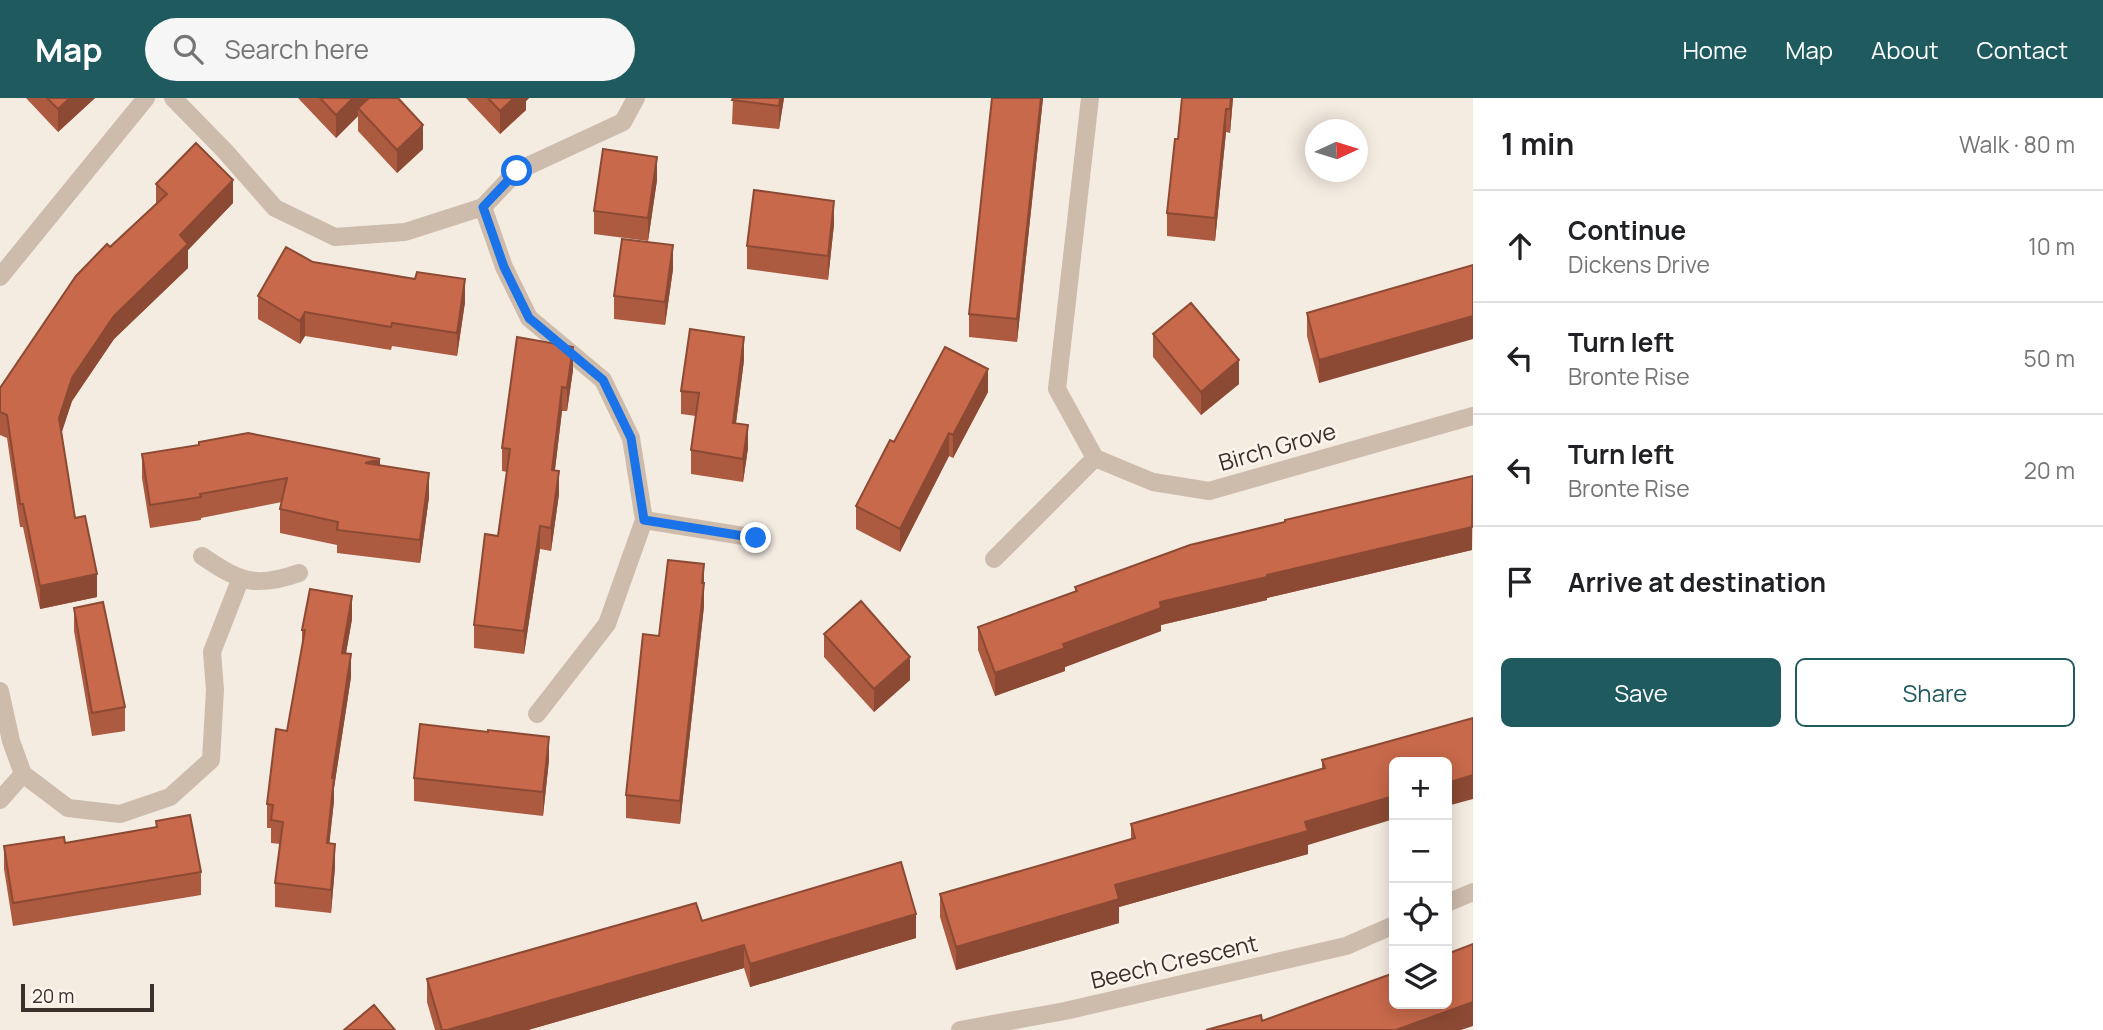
<!DOCTYPE html>
<meta charset="utf-8">
<style>
:root{--surface:#fff;--page:#f6f6f6;--text:#202124;--muted:#757577;--line:#e0e0e0;--accent:#1f5a5e}
body{margin:0;font-family:Manrope,sans-serif;background:var(--page);color:var(--text)}
.controls{position:absolute;right:21px;bottom:21px;display:grid;overflow:hidden;border-radius:10px;box-shadow:0 4px 18px #0003}
.controls button{width:63px;height:63px;display:grid;place-items:center;padding:0;border:0;border-bottom:2px solid var(--line);background:var(--surface);color:var(--text);font:35px sans-serif}
.compass{position:absolute;left:1305px;top:21px;width:63px;height:63px;border-radius:50%;background:var(--surface);box-shadow:0 4px 18px #0003;rotate:86deg}
.scale{position:absolute;left:21px;bottom:18px;width:133px;box-sizing:border-box;padding-left:7px;border:4px solid #3b302b;border-top:0;font-size:19px;line-height:24px;white-space:nowrap;color:#3b302b;-webkit-text-stroke:5px #fbf5ee;paint-order:stroke}
.stop{position:absolute;width:21px;height:21px;margin:-16px;border:5px solid #1a73e8;border-radius:50%;background:#fff}
.stop.end{background:#1a73e8;border-color:#fff;box-shadow:0 2px 7px #0008}
.list{margin:0;padding:0;list-style:none}
h2{display:flex;justify-content:space-between;align-items:center;height:91px;margin:0;padding:0 28px;font-size:30px}
h2 small{font-size:23px;font-weight:400;color:var(--muted)}
.list li{display:grid;grid-template-columns:46px 1fr auto;gap:21px;align-items:center;box-sizing:border-box;height:112px;padding:0 28px;border-top:2px solid var(--line)}
.list b{display:block;font-size:26px;white-space:nowrap}
.list p{margin:0;font-size:23px;white-space:nowrap;color:var(--muted)}
.list em{font-size:23px;font-style:normal;color:var(--muted)}
.actions{display:flex;gap:14px;padding:21px 28px}
.actions a{flex:1;padding:16px 0;border:2px solid var(--accent);border-radius:10px;text-align:center;font-size:24px;color:var(--accent)}
.actions .main{background:var(--accent);color:#fff}
.icon{flex:none;width:38px;height:38px;fill:none;stroke:currentColor;stroke-width:2;stroke-linecap:round;stroke-linejoin:round}
.map{position:relative;flex:none;width:1473px;height:932px;overflow:hidden}
header{display:flex;align-items:center;gap:42px;box-sizing:border-box;height:98px;padding:0 35px;background:var(--accent);color:#fff}
header strong{font-size:33px}
nav{display:flex;gap:38px;margin-inline-start:auto;font-size:24px}
.search{width:490px;height:63px;background:var(--page);display:flex;align-items:center;gap:18px;box-sizing:border-box;padding:0 24px;border-radius:38px;color:var(--muted);font-size:26px}
main{display:flex}
aside{flex:1;background:var(--surface)}
.map>svg:first-child{display:block}
.lines{fill:none;stroke-linecap:round;stroke-linejoin:round}
.street{stroke:#cdbbac;stroke-width:18}
.wall{fill:#ac5a40}
.shaded-wall{fill:#8c4a34}
.building{fill:#c8694b;stroke:#8c4a34;stroke-width:2}
.route{stroke:#1a73e8;stroke-width:9}
.labels{text-anchor:middle;dominant-baseline:central;stroke-width:5;stroke-linejoin:round;paint-order:stroke}
.street-label{font-size:23px;fill:#3b302b;stroke:#fbf5ee}
</style>
<header>
<strong>Map</strong>
<div class="search"><svg class="icon" aria-label="search" viewBox="0 0 24 24"><circle cx="10" cy="10" r="6"/><path d="M15 15l6 6"/></svg>Search here</div>
<nav><a>Home</a><a>Map</a><a>About</a><a>Contact</a></nav>
</header>
<main>
<div class="map">
<svg width="1473" height="932" viewBox="0 0 1473 932">
<rect width="100%" height="100%" fill="#f4ebe1"/>
<g class="lines">
<path class="street" d="M173,0L224,52L275,110L335,139L405,134L483,109L517,73L623,24L636,0
M1090,0L1057,291L1095,360L1153,384L1209,393L1473,318
M483,109L504,169L529,220L603,282L631,340L644,422L607,526L537,616
M0,179L146,0
M644,422L756,440
M202,458C239,483 254,491 299,475
M994,461L1095,360
M0,593L11,643L23,676L68,710L120,716L170,699L211,662L215,592L212,554L240,482
M0,702L23,676
M1447,805L1473,794
M960,932L1065,913L1346,848L1394,827"/>
</g>
<path class="wall" d="M26,0H95L58,34Z
M298,0H398L423,51L397,75L358,33V18L336,40Z
M466,0H529L526,3V12L500,36Z
M733,0H784L779,31L732,26Z
M992,0H1043L1017,244L969,239V216Z
M1182,0H1233L1230,35L1226,34L1215,143L1167,138V115L1178,41Z
M657,82L648,143L594,136V113Z
M156,86L233,105L188,152V170L114,241L72,303L61,335L75,420L97,499L40,511L23,429H20L7,340L0,337V290L110,149L156,106Z
M834,126L828,182L747,171V148Z
M313,164L465,204L457,258L392,248L391,252L305,238L300,246L258,221V198Z
M1473,167L1319,285L1307,238V215Z
M673,171L665,227L614,221V198Z
M1153,236L1239,286L1201,317L1153,259Z
M744,262L736,325L748,350L743,384L691,376V352L696,318L681,316V293Z
M573,272L567,313H562L555,372L559,396L551,453L540,451L524,556L474,550V527L498,438L507,374L502,373V350Z
M988,294L953,360L949,358L900,454L856,431V408L894,344Z
M142,356L380,368L429,399L420,465L337,455V447L280,435V411L282,404L201,420V422L150,430L142,380Z
M1473,378L1472,452L1267,500V502L1161,527V533L1065,569V573L995,598L978,552V529L1075,493V489Z
M704,466V508L680,726L626,720V697L659,538Z
M74,510L125,609V633L92,638L74,533Z
M352,521L346,555L351,579L334,690V703L329,745L335,769L331,815L275,809V785L280,746L271,745V730H267V706L287,633L302,550V532Z
M824,536L910,582L874,614L824,559Z
M488,634L549,662L543,718L414,703V680Z
M1322,662L1447,664L1308,747V756L1119,809V825L956,872L940,819V796L1131,741V726L1322,671Z
M156,723L201,774V797L13,828L4,771V748L65,745L156,729Z
M702,823L916,840L750,889L744,870L528,932H435L427,904V881Z"/>
<path class="shaded-wall" d="M70,0H95L58,34V11Z
M353,0H373L358,10V18L336,40V17Z
M514,0H529L526,3V12L500,36V13Z
M780,0H784L779,31V8Z
M1041,0H1043L1017,244V221Z
M1231,0H1233L1230,35V11Z
M1226,11V34L1215,143V120Z
M423,27V51L397,75V52Z
M657,59V82L648,143V120Z
M233,82V105L188,152V170L114,241L72,303L59,343V320L72,280L114,218L180,137Z
M834,103V126L828,182V158Z
M673,147V171L665,227V204Z
M465,181V204L457,258V235Z
M305,214V238L300,246V223Z
M1473,218V241L1319,285V262Z
M744,239V262L733,348V325Z
M573,249V272L567,313V290Z
M1239,262V286L1201,317V294Z
M988,271V294L953,360V337Z
M562,289V313L552,395V372Z
M748,327V350L743,384V361Z
M949,335V358L900,454V431Z
M380,361V384L365,365Z
M559,373V396L551,453V430Z
M429,375V399L420,465V442Z
M540,428V451L524,556V533Z
M1472,429V452L1267,500V502L1161,527V533L1065,569V573L995,598V575L1160,504L1267,477Z
M704,466V508L680,726V703Z
M97,476V499L40,511V488Z
M352,498V521L342,578V555Z
M351,556V579L334,690V703L327,768V745L332,680Z
M910,559V582L874,614V591Z
M549,639V662L543,718V694Z
M1473,677V701L1447,708V685Z
M1394,698V721L1308,747V756L1119,809V825L956,872V849L1115,787L1305,724Z
M335,746V769L331,815V792Z
M916,816V840L750,889V866Z
M744,847V870L528,932H447Z
M1473,904V928L1461,932H1396Z"/>
<path class="building" d="M47,0H70L58,11Z
M320,0H353L336,17Z
M369,0H398L423,27L397,52L358,10Z
M488,0H514L500,13Z
M733,0H780L779,8L732,2Z
M992,0H1041L1017,221L969,216Z
M1182,0H1231L1230,11H1226L1215,120L1167,115L1175,41H1178Z
M196,45L233,82L180,137L188,146L114,218L72,280L59,320L75,420L85,418L97,476L40,488L23,406H20L7,317L0,314V290L76,178L107,146L110,149L167,96L156,86Z
M603,51L657,59L648,120L594,113Z
M754,92L834,103L828,158L747,148Z
M622,141L673,147L665,204L614,198Z
M286,149L313,164L415,181L417,174L465,181L457,235L392,225L391,229L305,214L300,223L258,198Z
M1473,167V218L1319,262L1307,215Z
M1191,205L1239,262L1201,294L1153,236Z
M690,231L744,239L733,325L748,327L743,361L691,352L699,295L681,293Z
M517,239L573,249L567,290L562,289L552,372L559,373L551,430L540,428L524,533L474,527L485,436L498,438L510,351L502,350Z
M945,249L988,271L953,337L949,335L900,431L856,408L890,342L894,344Z
M248,335L380,361L365,365L429,375L420,442L337,432L338,424L280,411L287,380L200,396L201,399L150,407L142,356L199,347V344Z
M1473,378L1472,429L1267,477V479L1160,504L1161,510L1063,546L1065,550L995,575L978,529L1077,493L1075,489L1190,447L1285,424V422Z
M668,462L704,466L702,485H704L680,703L626,697L643,536L659,538Z
M310,491L352,498L342,555L351,556L332,680H334L327,745L335,746L331,792L275,785L283,724L271,722L273,707L267,706L276,631L287,633L305,532H302Z
M861,503L910,559L874,591L824,536Z
M103,504L125,609L92,615L74,510Z
M1473,620V677L1447,685V664H1394V698L1305,724L1308,733L1115,787L1119,801L956,849L940,796L1135,740L1131,726L1325,670L1322,662Z
M420,626L488,634V632L549,639L543,694L414,680Z
M190,717L201,774L13,805L4,748L64,739L65,745L157,729L156,723Z
M901,764L916,816L750,866L744,847L447,932H442L427,881L696,805L702,823Z
M1473,846V904L1396,932H1206L1261,917L1262,923L1394,875V906H1447V856Z
M374,907L395,932H344Z"/>
<g class="lines">
<path class="route" d="M517,73L483,109L504,169L529,220L603,282L631,340L644,422L756,440"/>
</g>
<g class="labels">
<g class="street-label">
<text transform="translate(1277 348) rotate(-16)">Birch Grove</text>
<text transform="translate(1174 863) rotate(-13)">Beech Crescent</text>
</g>
</g>
</svg>
<div class="controls">
<button>+</button>
<button>−</button>
<button><svg class="icon" aria-label="locate" viewBox="0 0 24 24"><circle cx="12" cy="12" r="6"/><path d="M12 2v4M12 18v4M2 12h4M18 12h4"/></svg></button>
<button><svg class="icon" aria-label="layers" viewBox="0 0 24 24"><path d="M12 4l9 5-9 5-9-5zM3 14l9 5 9-5"/></svg></button>
</div>
<svg class="compass" viewBox="-18 -18 36 36"><path d="M0-13l5 13h-10z" fill="#e53935"/><path d="M0 13l5-13h-10z" fill="#757577"/></svg>
<div class="scale">20 m</div>
<div class="stop" style="left:517px;top:73px"></div>
<div class="stop end" style="left:756px;top:440px"></div>
</div>
<aside>
<h2>1 min<small>Walk · 80 m</small></h2>
<ul class="list">
<li><svg class="icon" aria-label="ahead" viewBox="0 0 24 24"><path d="M12 20V5M6 11l6-6 6 6"/></svg><div><b>Continue</b><p>Dickens Drive</p></div><em>10 m</em></li>
<li><svg class="icon" aria-label="left" viewBox="0 0 24 24"><path d="M17 20v-9H6M10 6l-5 5 5 5"/></svg><div><b>Turn left</b><p>Bronte Rise</p></div><em>50 m</em></li>
<li><svg class="icon" aria-label="left" viewBox="0 0 24 24"><path d="M17 20v-9H6M10 6l-5 5 5 5"/></svg><div><b>Turn left</b><p>Bronte Rise</p></div><em>20 m</em></li>
<li><svg class="icon" aria-label="arrive" viewBox="0 0 24 24"><path d="M6 21V4h12l-3 4 3 4H6"/></svg><div><b>Arrive at destination</b></div></li>
</ul>
<div class="actions"><a class="main">Save</a><a>Share</a></div>
</aside>
</main>
